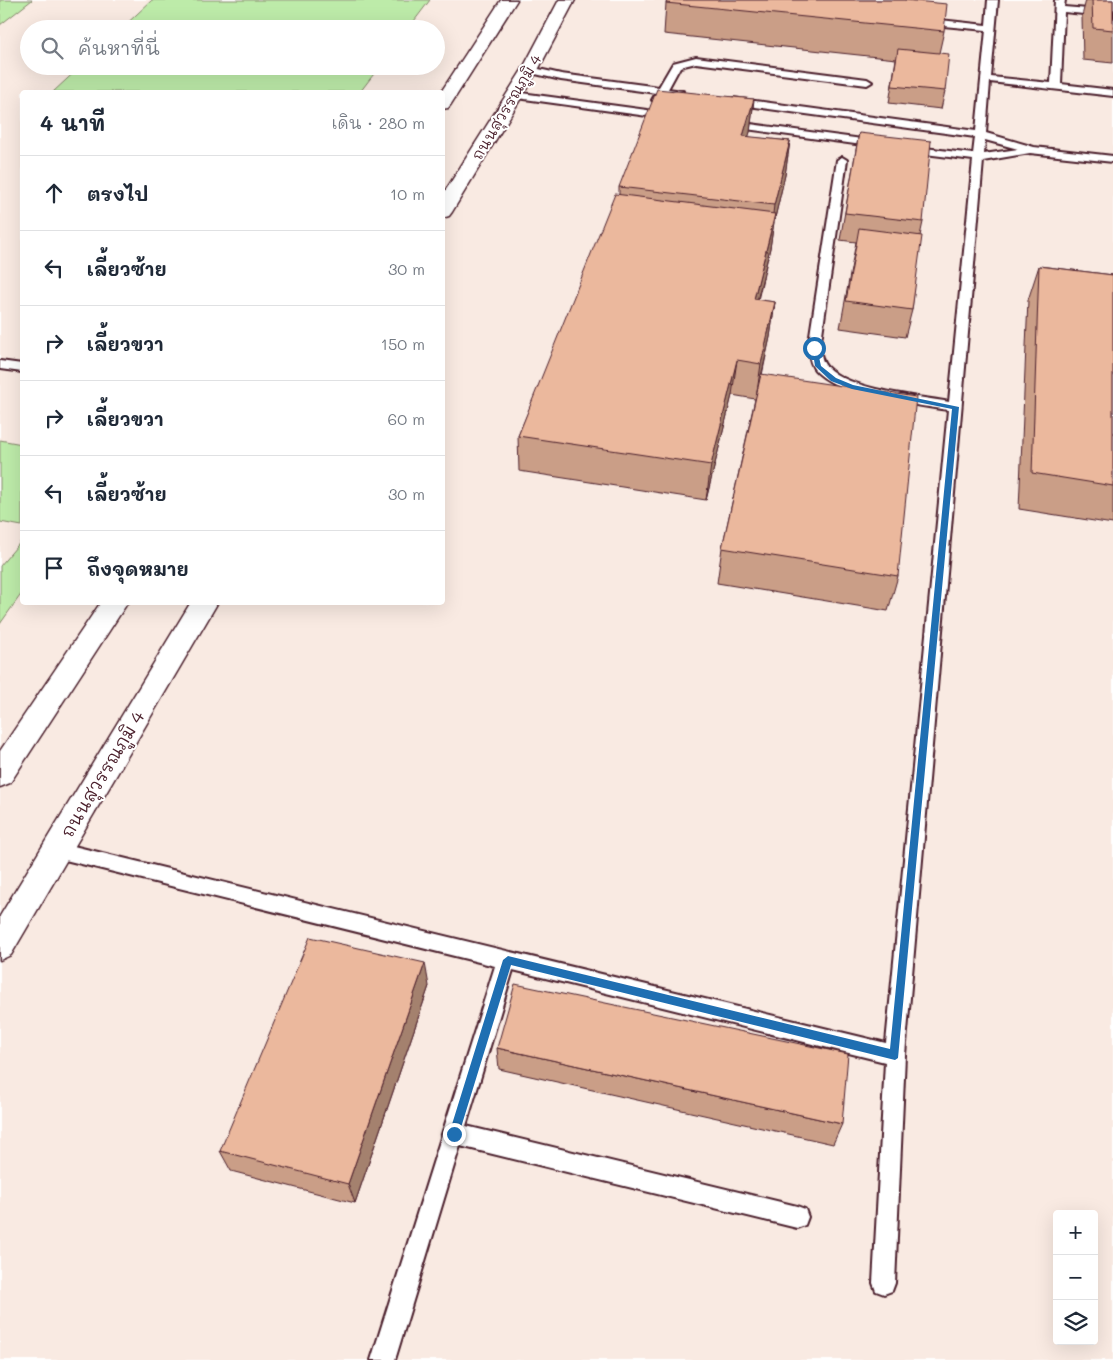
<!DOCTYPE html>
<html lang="th">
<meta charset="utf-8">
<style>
:root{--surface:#fff;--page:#f2f2f3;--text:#1f2937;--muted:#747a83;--line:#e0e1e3}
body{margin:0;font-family:Mali,"Playpen Sans Thai",sans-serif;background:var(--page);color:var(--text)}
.controls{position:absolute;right:15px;bottom:15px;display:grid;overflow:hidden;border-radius:5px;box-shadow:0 5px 20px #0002}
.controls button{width:45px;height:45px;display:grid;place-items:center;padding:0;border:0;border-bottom:1px solid var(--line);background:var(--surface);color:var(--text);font:25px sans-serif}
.stop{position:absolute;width:15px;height:15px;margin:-11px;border:4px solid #1f6fb2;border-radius:50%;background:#fff}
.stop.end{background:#1f6fb2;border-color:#fff;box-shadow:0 1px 5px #0008}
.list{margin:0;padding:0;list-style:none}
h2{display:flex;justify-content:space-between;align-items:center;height:65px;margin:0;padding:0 20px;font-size:21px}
h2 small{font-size:16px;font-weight:400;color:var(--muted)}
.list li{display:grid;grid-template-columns:32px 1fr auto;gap:15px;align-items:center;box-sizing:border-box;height:75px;padding:0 20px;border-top:1px solid var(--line)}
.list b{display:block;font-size:19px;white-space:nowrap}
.list em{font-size:16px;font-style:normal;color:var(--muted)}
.icon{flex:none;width:28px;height:28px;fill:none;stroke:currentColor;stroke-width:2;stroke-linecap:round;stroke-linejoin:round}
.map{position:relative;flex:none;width:1113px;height:1360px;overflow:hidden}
.search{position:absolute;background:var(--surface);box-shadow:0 5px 20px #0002;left:20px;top:20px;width:425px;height:55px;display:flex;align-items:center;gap:12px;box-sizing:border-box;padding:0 18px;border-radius:28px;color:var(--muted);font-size:19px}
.panel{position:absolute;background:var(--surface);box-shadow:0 5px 20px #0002;left:20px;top:90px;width:425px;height:515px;border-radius:5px}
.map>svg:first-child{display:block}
.built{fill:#f9eae2;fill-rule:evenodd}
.green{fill:#bdeba9;stroke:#84856a}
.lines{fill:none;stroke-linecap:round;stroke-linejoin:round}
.lane-casing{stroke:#4a1f2b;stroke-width:4}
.street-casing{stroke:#4a1f2b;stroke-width:3}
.lane{fill:#fff;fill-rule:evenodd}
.street{fill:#fff;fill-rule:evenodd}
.wall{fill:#ca9e87;stroke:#4a1f2b}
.shaded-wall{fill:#a4816e;stroke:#4a1f2b}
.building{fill:#ebb89d;stroke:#4a1f2b}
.route{fill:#1f6fb2}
.labels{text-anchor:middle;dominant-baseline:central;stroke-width:4;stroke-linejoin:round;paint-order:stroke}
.far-street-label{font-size:15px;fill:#4a1f2b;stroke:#fff}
.street-label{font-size:18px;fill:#4a1f2b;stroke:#fff}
</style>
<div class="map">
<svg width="1113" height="1360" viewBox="0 0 1113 1360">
<rect width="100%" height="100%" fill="#fff"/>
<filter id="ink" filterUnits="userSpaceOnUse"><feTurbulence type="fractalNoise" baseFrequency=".02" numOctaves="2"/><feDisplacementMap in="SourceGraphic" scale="10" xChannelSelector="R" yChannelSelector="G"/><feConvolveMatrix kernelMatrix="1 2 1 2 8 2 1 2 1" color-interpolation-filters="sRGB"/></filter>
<g filter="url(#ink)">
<path class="built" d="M0,0H1113V1360H0ZM29,29H436V66H29ZM22,92H442V602H22ZM1057,1214H1094V1341H1057Z"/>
<path class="green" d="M0,0H32L0,25Z
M152,0H430L408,29H121Z
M81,66H380L360,92H53Z
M0,440L22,444V526L0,522Z
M22,540V593L0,624V566Z"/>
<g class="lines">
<g class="lane-casing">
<path id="lane" d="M988,0H998L991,77L1051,83L1055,0H1065L1064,7L1113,11V17L1064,12L1061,84L1113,90V96L990,82L986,133L1034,147L1113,156V162L1030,153L983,161L905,1055L895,1283L892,1291L884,1294L876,1291L873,1283L885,1062L513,970L466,1126L797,1206L805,1209L808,1217L805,1225L797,1228L460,1146L395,1360H371L495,966L57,858L51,855L48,850L51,845L57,842L886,1043L948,410C913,404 839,397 815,370C810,364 809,355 808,348L837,160L842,157L847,160L820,348C821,354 822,362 826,366C848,390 917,396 949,402L973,160L909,152L904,149L909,146L973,154L975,137L733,104L728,101L733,98L976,131L986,30L922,24L917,21L922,18L986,25ZM985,140L1018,149L984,154Z
M696,57L867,79L872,82L867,85L696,63L680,67L668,89L683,91V95L665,94L661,102L657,103L652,100L656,93L561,80L527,72L525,70L530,67L561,74L659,87L673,63Z
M514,92L669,113L674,116L669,119L510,97V93Z
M728,121L877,141L882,144L877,147L724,126L723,124Z
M0,361L22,364V372L0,369Z"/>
</g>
<g class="street-casing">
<path id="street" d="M501,0H517L451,104L448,108L442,109V92H441Z
M559,0H575L538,70L452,212L449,216L442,218V196L522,70Z
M101,602H128L10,783L0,787V751Z
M191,602H218L11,955L0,960V916Z"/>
</g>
<use href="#lane" class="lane"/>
<use href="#street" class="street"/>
</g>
<path class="wall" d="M668,0H914L913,1L944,31L939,53L945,91L941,109L889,103L896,59L664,34L666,3Z
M1086,0H1113V63L1083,60L1082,16Z
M754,99L750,132L748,137L790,141L785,175L774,222L770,248L758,300L775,302L770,337L762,375L898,576L888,611L717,583L722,548L755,399L732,395L706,500L519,471L518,436L619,195V187Z
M859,133L923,222L920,236L912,310L905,337L840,328L856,242L840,240Z
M1039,266L1113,275V524L1019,509L1028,300Z
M429,986L355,1203L231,1171L220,1151Z
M497,1048L842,1124L833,1144L499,1069Z"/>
<path class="shaded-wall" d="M754,99L750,132L739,170L743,136Z
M790,141L785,175L774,222L770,248L749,334L754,299L771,231L774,205Z
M775,302L770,337L756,399L761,364Z
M737,360L732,395L706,500L711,465Z
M425,963L429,986L355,1203L348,1184Z"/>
<path class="building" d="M668,0H904L947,4L944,31L666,3Z
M1092,0H1113V30L1093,28Z
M898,49L949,54L945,91L892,86Z
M657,89L754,99L743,136L790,141L774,205L619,187Z
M859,133L931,141L923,222L845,213Z
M615,194L775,214L754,299L775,302L761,364L737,360L711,465L518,436Z
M859,228L922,236L912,310L846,301Z
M1039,266L1113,275V486L1032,473Z
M761,374L916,397L898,576L722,548Z
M310,937L425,963L348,1184L220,1151Z
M515,984L848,1054L842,1124L497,1048Z"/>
</g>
<path class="route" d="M812,347L817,348L821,366L836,378L853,385L959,407L898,1058L895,1060L511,965L459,1134L458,1137L454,1139L450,1137L449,1134L503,960L508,956L890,1049L952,409L852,389L831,381L815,366Z"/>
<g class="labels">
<g class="far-street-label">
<text transform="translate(506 107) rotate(-59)">ถนนสุวรรณภูมิ 4</text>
</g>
<g class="street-label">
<text transform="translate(102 774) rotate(-59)">ถนนสุวรรณภูมิ 4</text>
</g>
</g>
</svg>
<div class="controls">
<button>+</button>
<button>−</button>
<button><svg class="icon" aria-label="layers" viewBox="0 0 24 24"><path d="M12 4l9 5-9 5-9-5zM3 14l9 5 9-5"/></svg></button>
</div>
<div class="stop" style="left:814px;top:348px"></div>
<div class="stop end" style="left:454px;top:1134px"></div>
<div class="search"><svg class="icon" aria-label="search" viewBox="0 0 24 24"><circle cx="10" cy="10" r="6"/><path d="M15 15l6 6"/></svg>ค้นหาที่นี่</div>
<section class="panel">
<h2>4 นาที<small>เดิน · 280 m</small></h2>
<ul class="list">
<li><svg class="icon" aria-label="ahead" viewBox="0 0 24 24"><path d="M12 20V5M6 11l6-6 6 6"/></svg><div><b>ตรงไป</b></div><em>10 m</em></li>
<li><svg class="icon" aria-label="left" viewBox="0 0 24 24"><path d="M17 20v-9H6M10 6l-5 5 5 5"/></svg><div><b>เลี้ยวซ้าย</b></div><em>30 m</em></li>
<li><svg class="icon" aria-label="right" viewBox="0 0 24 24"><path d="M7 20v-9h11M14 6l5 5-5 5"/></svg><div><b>เลี้ยวขวา</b></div><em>150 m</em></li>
<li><svg class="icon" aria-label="right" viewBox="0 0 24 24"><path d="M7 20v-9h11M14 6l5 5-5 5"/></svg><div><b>เลี้ยวขวา</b></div><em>60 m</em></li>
<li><svg class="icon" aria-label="left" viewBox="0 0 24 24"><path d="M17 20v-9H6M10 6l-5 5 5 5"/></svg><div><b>เลี้ยวซ้าย</b></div><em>30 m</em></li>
<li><svg class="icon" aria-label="arrive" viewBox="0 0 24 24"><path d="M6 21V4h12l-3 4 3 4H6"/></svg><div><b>ถึงจุดหมาย</b></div></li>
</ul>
</section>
</div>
